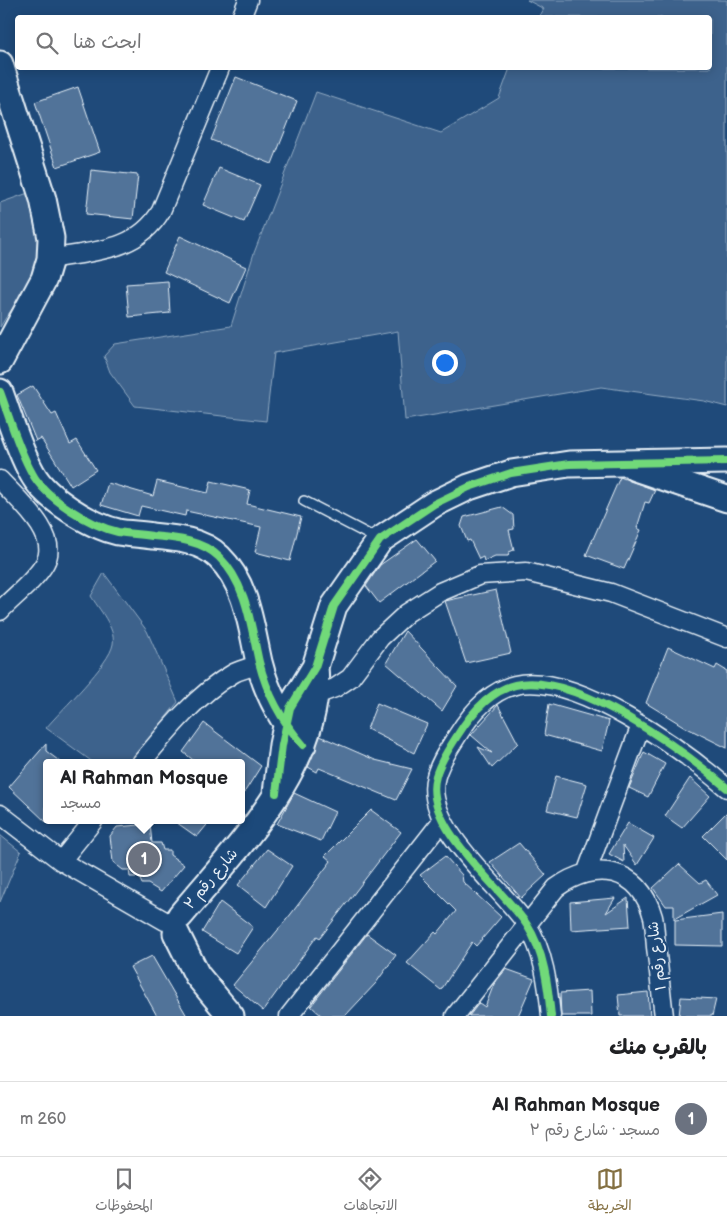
<!DOCTYPE html>
<html lang="ar">
<meta charset="utf-8">
<style>
:root{--surface:#fff;--page:#f2f2f2;--text:#202124;--muted:#757577;--line:#e0e0e0;--accent:#847042}
body{margin:0;font-family:"Balsamiq Sans","Playpen Sans Arabic",sans-serif;background:var(--page);color:var(--text);direction:rtl}
.you{position:absolute;left:444px;top:362px;width:18px;height:18px;margin:-12px;border:4px solid #fff;border-radius:50%;background:#1a73e8;box-shadow:0 0 0 8px #1a73e833}
.badge{display:grid;place-items:center;width:32px;height:32px;border-radius:50%;background:var(--accent);color:#fff;font-size:16px;font-weight:700}
.pin{position:absolute;translate:-50% -50%;border:2px solid #fff;box-shadow:0 1px 5px #0006}
.popup{position:absolute;left:43px;top:759px;width:202px;height:65px;box-sizing:border-box;display:grid;place-content:center;border-radius:5px;background:var(--surface);filter:drop-shadow(0 1px 4px #0005);font-size:16px;white-space:nowrap;color:var(--muted)}
.popup b{font-size:19px;color:var(--text)}
.popup::after{content:'';position:absolute;left:50%;top:100%;margin-left:-10px;border:10px solid transparent;border-top-color:var(--surface)}
.list{margin:0;padding:0;list-style:none}
h2{display:flex;justify-content:space-between;align-items:center;height:65px;margin:0;padding:0 20px;font-size:21px}
h2 small{font-size:16px;font-weight:400;color:var(--muted)}
.list li{display:grid;grid-template-columns:32px 1fr auto;gap:15px;align-items:center;box-sizing:border-box;height:75px;padding:0 20px;border-top:1px solid var(--line)}
.list b{display:block;font-size:19px;white-space:nowrap}
.list p{margin:0;font-size:16px;white-space:nowrap;color:var(--muted)}
.list em{font-size:16px;font-style:normal;color:var(--muted)}
.icon{flex:none;width:28px;height:28px;fill:none;stroke:currentColor;stroke-width:2;stroke-linecap:round;stroke-linejoin:round}
.map{position:relative;flex:none;width:727px;height:1016px;overflow:hidden;direction:ltr}
.search{position:absolute;background:var(--surface);box-shadow:0 2px 12px #0003;left:15px;right:15px;top:15px;height:55px;display:flex;align-items:center;gap:12px;box-sizing:border-box;padding:0 18px;border-radius:5px;color:var(--muted);font-size:19px}
.sheet{height:140px;background:var(--surface)}
nav{display:flex;justify-content:space-around;align-items:center;box-sizing:border-box;height:70px;border-top:1px solid var(--line);background:var(--surface);font-size:14px;color:var(--muted)}
nav a{display:grid;justify-items:center;gap:2px}
nav .on{color:var(--accent)}
.map>svg:first-child{display:block}
.green{fill:#3c628c;stroke:#92aac2}
.building{fill:#517399;stroke:#e8f1f8}
.lines{fill:none;stroke-linecap:round;stroke-linejoin:round}
.lane-casing{stroke:#e8f1f8;stroke-width:12}
.street-casing{stroke:#e8f1f8;stroke-width:21}
.secondary-casing{stroke:#e8f1f8;stroke-width:29}
.lane{stroke:#1f4a7a;stroke-width:9}
.street{stroke:#1f4a7a;stroke-width:18}
.secondary{stroke:#1f4a7a;stroke-width:25}
.cycleway-casing{stroke:#1f4a7a;stroke-width:11}
.cycleway{stroke:#71d979;stroke-width:8}
.labels{text-anchor:middle;dominant-baseline:central;stroke-width:4.5;stroke-linejoin:round;paint-order:stroke}
.street-label{font-size:15px;fill:#e8f1f8;stroke:#1f4a7a}
</style>
<div class="map">
<svg width="727" height="1016" viewBox="0 0 727 1016">
<rect width="100%" height="100%" fill="#1f4a7a"/>
<filter id="ink" filterUnits="userSpaceOnUse"><feTurbulence type="fractalNoise" baseFrequency=".02" numOctaves="2"/><feDisplacementMap in="SourceGraphic" scale="10" xChannelSelector="R" yChannelSelector="G"/><feConvolveMatrix kernelMatrix="1 2 1 2 8 2 1 2 1" color-interpolation-filters="sRGB"/></filter>
<g filter="url(#ink)">
<path class="green" d="M527,0H727V407L704,401L601,387L405,420L398,331L274,353L266,421L135,406L110,372L104,356L115,344L231,326L254,253L316,92L441,133L499,98L510,68H710V18L539,17L544,9Z
M31,192C38,225 45,254 28,286C20,301 8,312 0,327V203Z
M104,573L147,631L178,702L130,763H94L46,728C61,710 110,664 113,644C116,628 98,608 91,596Z
M0,835L21,852L0,902Z"/>
<path class="building" d="M236,77L297,101L272,164L211,140Z
M78,87L100,152L57,167L35,102Z
M219,168L260,185L244,222L203,205Z
M91,170L138,175L133,219L86,214Z
M180,236L246,267L230,303L164,272Z
M168,281L170,313L129,317L126,284Z
M33,386L52,415L56,413L70,444L77,440L96,470L71,486L41,438L36,441L17,395Z
M620,477L655,490L649,503L645,502L637,528L641,530L624,569L586,555Z
M157,481L208,493L211,481L250,490L247,504L301,517L290,561L255,552L261,527L186,511L185,516L141,506L138,516L101,505L108,483L153,496Z
M502,507L513,515L514,529L509,530L514,550L509,552L508,556H495L484,561L483,557L479,559L470,540L467,541L461,526L464,517Z
M417,539L435,561L379,603L366,586L380,565Z
M496,590L511,653L466,663L445,601Z
M405,631L457,686L442,711L386,663Z
M668,647L715,669L717,665L727,671V748L685,727L646,703Z
M377,703L427,724L414,753L367,729Z
M549,704L609,721L602,751L544,735Z
M498,705L518,743L492,768L478,747L492,753L471,735Z
M204,723L261,766L242,796V763H197L183,752Z
M320,736L375,760L412,769L396,800L319,768L317,772L308,767Z
M46,744V751L62,763H46V822L9,787Z
M644,752L665,764L648,797L629,788Z
M556,776L587,784L577,817L547,810Z
M690,778L710,796L682,828L665,816Z
M294,793L335,812L321,841L277,824Z
M371,810L401,832L320,938L317,936L263,1011L233,985L291,914L331,861L325,856Z
M727,812V860L703,836Z
M173,820H211L197,837Z
M628,823L654,838L637,865L623,845L624,862L609,854Z
M150,824L152,843H161L163,850H170V855L184,865L161,892L148,884H142L139,877H130L129,870H123L113,862L110,836L117,827Z
M519,843L546,875L521,898L490,862Z
M267,849L292,866L266,907L238,885Z
M445,856L462,875L463,882L501,917L476,946L472,942L441,990L407,963L435,932L437,934L456,911L420,875Z
M679,864L700,883L706,880L717,895L674,919V906H666L653,888Z
M615,898L606,913L628,898L630,926L571,930L570,902Z
M220,902L253,927L236,953L202,932Z
M722,914V946L675,945V920Z
M367,934L396,955L376,983L345,1016H322L311,1006Z
M152,956L187,1016H157L130,967Z
M506,969L534,979L518,1016H469L479,1003L485,1007L494,984Z
M590,991L591,1016H561L560,993Z
M648,992L650,1016H620L618,995Z
M681,997L716,999L712,1016H679Z"/>
<g class="lines">
<g class="lane-casing">
<path id="lane" d="M304,501L379,540"/>
</g>
<g class="street-casing">
<path id="street" d="M241,18L248,0
M50,259C92,251 137,252 161,211L220,68
M0,480C17,499 61,535 45,563C35,581 14,596 0,611
M316,695L335,688L350,678L380,638L407,613L440,592L480,575L526,572L611,593L727,638
M141,763C167,731 197,694 234,673C242,669 251,667 260,664
M0,814L61,861L165,921
M61,861L94,820
M587,871L641,725
M289,1016L442,821
M455,1016L556,888C594,860 639,866 653,917C655,926 655,937 656,947C659,970 661,993 664,1016
M551,1016C548,986 544,951 527,925C502,887 421,826 436,776C440,761 449,749 457,736C470,715 490,691 515,685C575,671 683,750 727,788"/>
</g>
<g class="secondary-casing">
<path id="secondary" d="M0,64L43,199L51,238L50,259L44,279L0,361
M0,392C10,419 18,448 32,473C45,498 91,526 118,532C129,534 141,534 152,536C175,538 202,540 219,557C247,584 251,627 259,662C267,694 281,720 303,745
M635,468L727,499
M276,793L282,745L290,708L315,667L334,606L380,540L434,504L469,487L511,473L569,464L727,461
M180,916C236,849 324,761 315,667
M176,933L197,975L231,1016"/>
</g>
<use href="#lane" class="lane"/>
<use href="#street" class="street"/>
<use href="#secondary" class="secondary"/>
<g class="cycleway-casing">
<path id="cycleway" d="M0,392C10,419 18,448 32,473C45,498 91,526 118,532C129,534 141,534 152,536C175,538 202,540 219,557C247,584 251,627 259,662C267,694 281,720 303,745
M276,793L282,745L290,708L315,667L334,606L380,540L434,504L469,487L511,473L569,464L727,461
M551,1016C548,986 544,951 527,925C502,887 421,826 436,776C440,761 449,749 457,736C470,715 490,691 515,685C575,671 683,750 727,788"/>
</g>
<use href="#cycleway" class="cycleway"/>
</g>
</g>
<g class="labels">
<g class="street-label">
<text transform="translate(211 879) rotate(-50)">شارع رقم ٣</text>
<text transform="translate(657 956) rotate(-97)">شارع رقم ١</text>
</g>
</g>
</svg>
<div class="you"></div>
<div class="pin badge" style="left:144px;top:859px;background:#6b7280">1</div>
<div class="popup"><b>Al Rahman Mosque</b>مسجد</div>
<div class="search"><svg class="icon" aria-label="search" viewBox="0 0 24 24"><circle cx="10" cy="10" r="6"/><path d="M15 15l6 6"/></svg>ابحث هنا</div>
</div>
<section class="sheet">
<h2>بالقرب منك<small></small></h2>
<ul class="list">
<li><span class="badge" style="background:#6b7280">1</span><div><b>Al Rahman Mosque</b><p>مسجد · شارع رقم ٣</p></div><em>260 m</em></li>
</ul>
</section>
<nav>
<a class="on"><svg class="icon" aria-label="map" viewBox="0 0 24 24"><path d="M3 6l6-2 6 2 6-2v14l-6 2-6-2-6 2zM9 4v14M15 6v14"/></svg>الخريطة</a>
<a><svg class="icon" aria-label="directions" viewBox="0 0 24 24"><path d="M12 3l9 9-9 9-9-9zM9 14v-3h6M13 9l2 2-2 2"/></svg>الاتجاهات</a>
<a><svg class="icon" aria-label="saved" viewBox="0 0 24 24"><path d="M7 4h10v16l-5-4-5 4z"/></svg>المحفوظات</a>
</nav>
